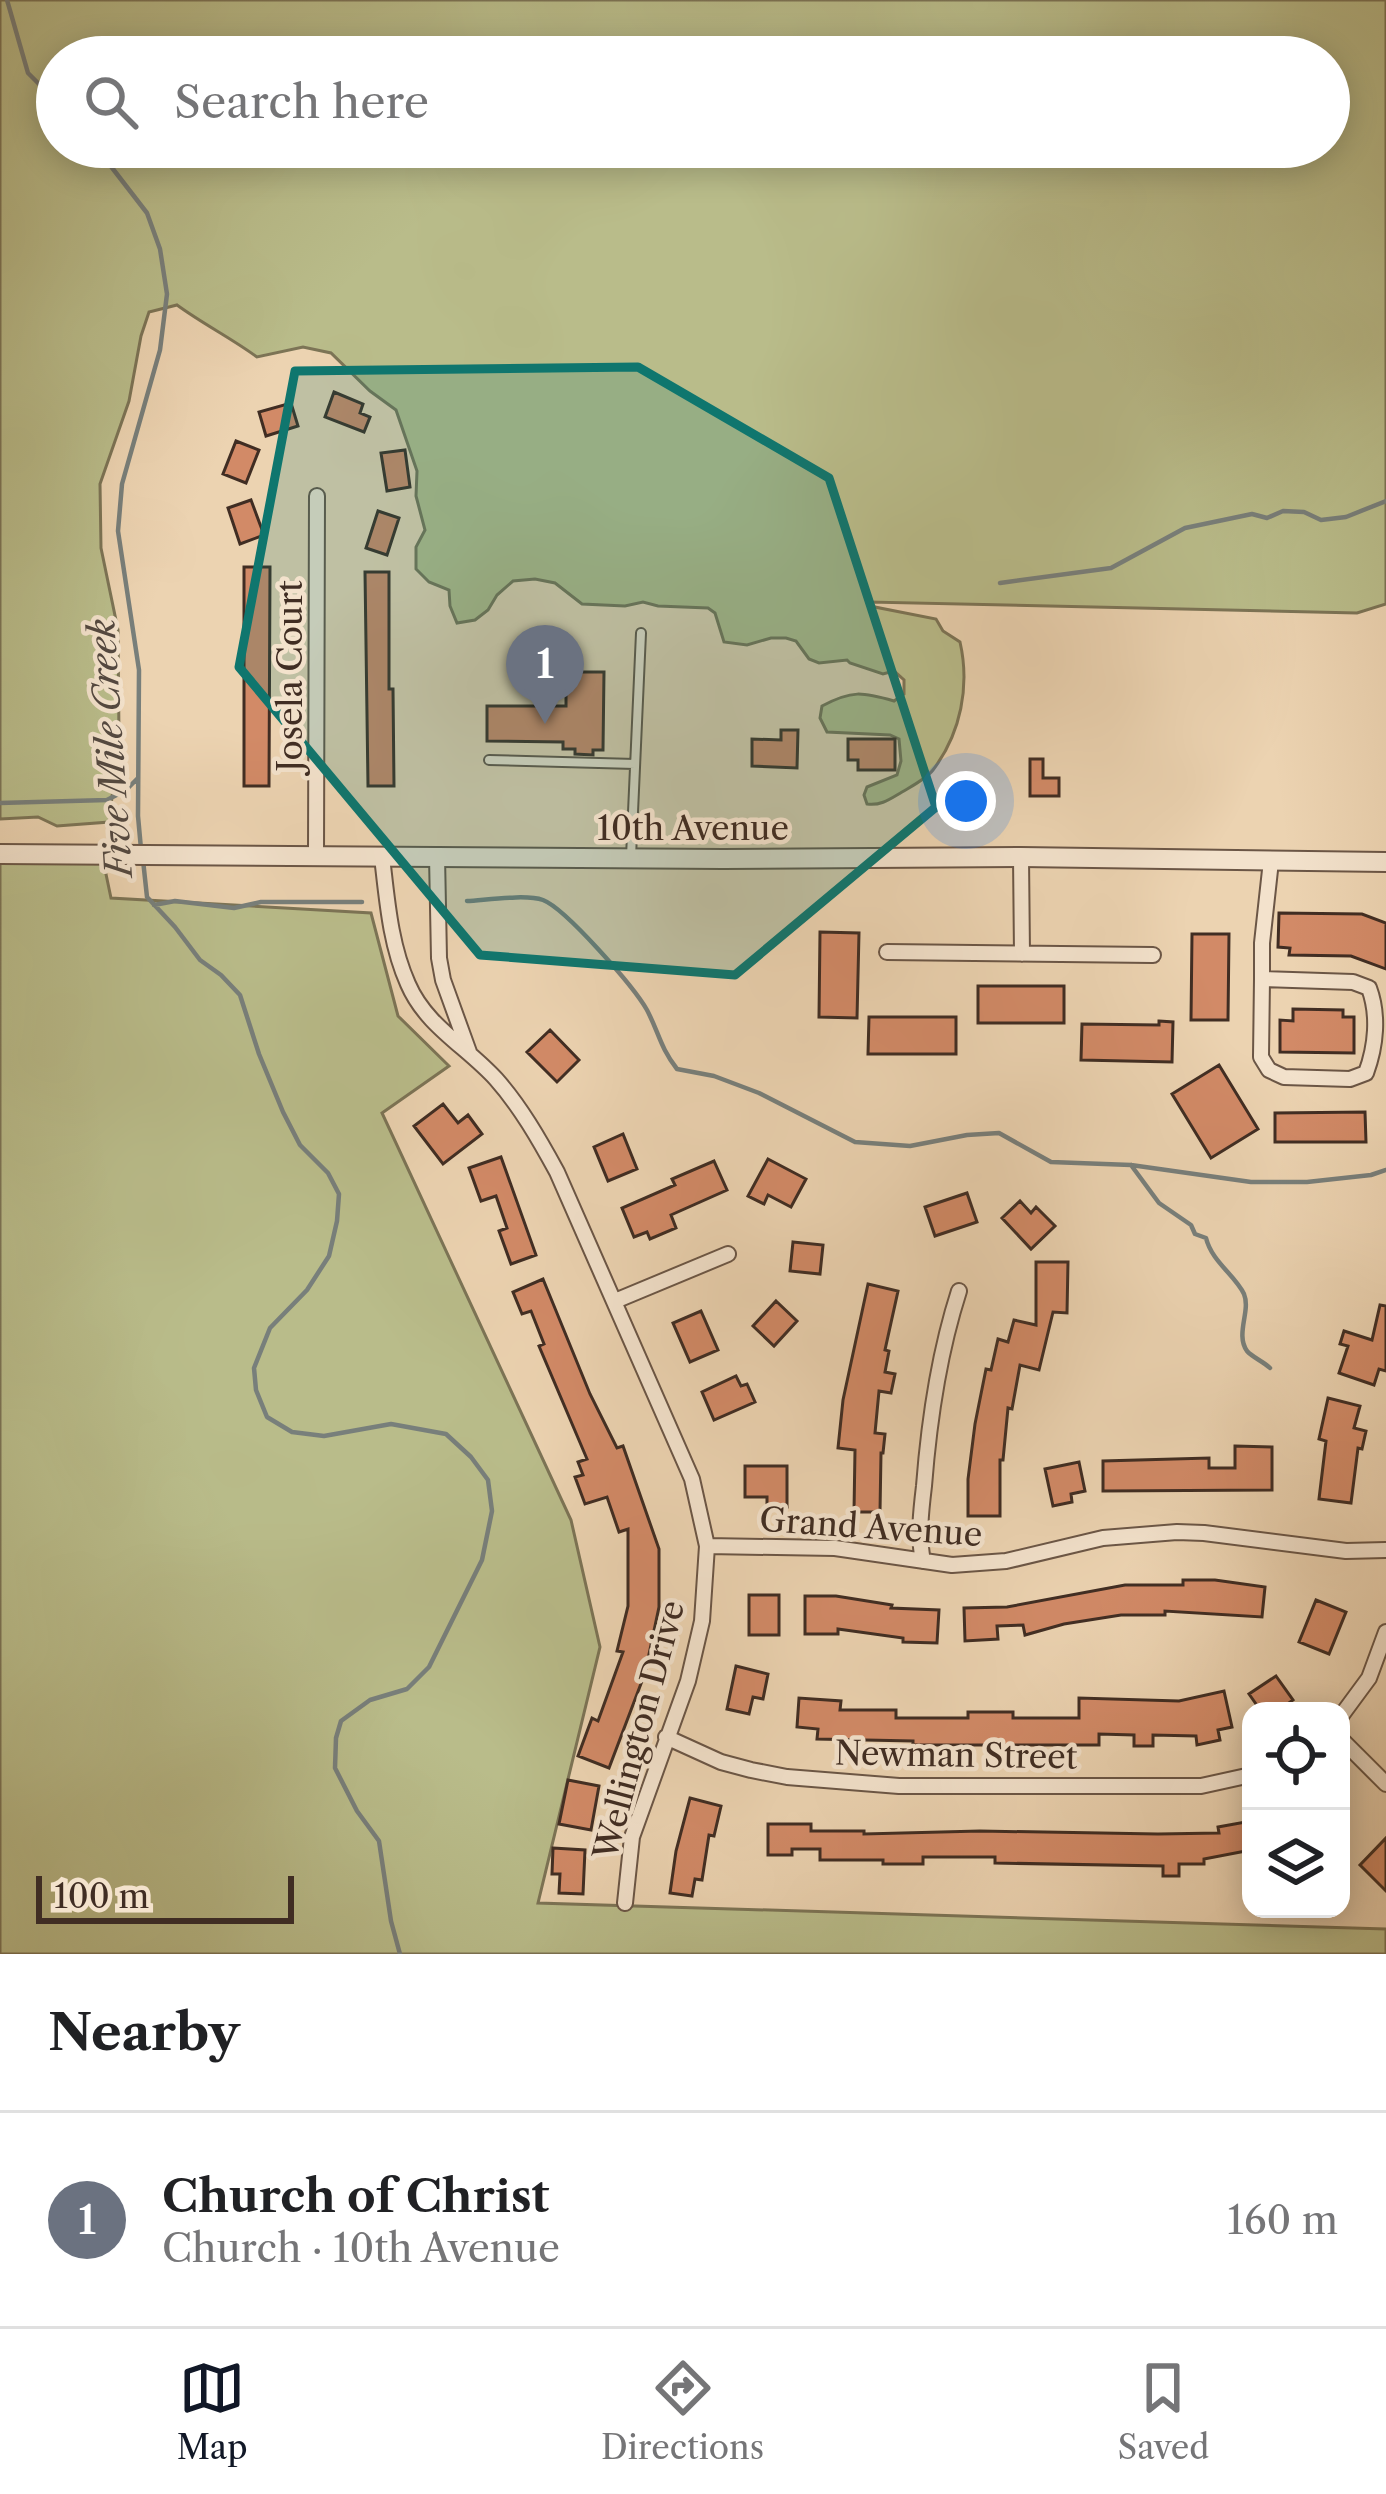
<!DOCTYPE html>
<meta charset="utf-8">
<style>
:root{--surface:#fff;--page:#f2f2f2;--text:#202124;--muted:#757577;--line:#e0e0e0;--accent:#111827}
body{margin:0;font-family:"Libre Caslon Text",serif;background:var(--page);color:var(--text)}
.controls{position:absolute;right:36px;bottom:36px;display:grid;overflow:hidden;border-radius:24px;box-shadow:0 6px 30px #0003}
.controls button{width:108px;height:108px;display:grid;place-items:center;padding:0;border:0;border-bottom:3px solid var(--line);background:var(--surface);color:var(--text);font:60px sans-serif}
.scale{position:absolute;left:36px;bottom:30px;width:258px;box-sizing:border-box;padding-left:12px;border:6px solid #402d23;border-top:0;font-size:33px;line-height:42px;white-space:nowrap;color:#402d23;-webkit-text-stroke:9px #f3e2cc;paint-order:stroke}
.you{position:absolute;left:966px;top:801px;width:42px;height:42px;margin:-30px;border:9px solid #fff;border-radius:50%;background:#1a73e8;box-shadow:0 0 0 18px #1a73e833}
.badge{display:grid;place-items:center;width:78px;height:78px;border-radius:50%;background:var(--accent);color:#fff;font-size:39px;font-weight:700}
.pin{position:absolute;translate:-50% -99px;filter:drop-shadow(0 3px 6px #0008)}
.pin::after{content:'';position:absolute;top:63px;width:42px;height:36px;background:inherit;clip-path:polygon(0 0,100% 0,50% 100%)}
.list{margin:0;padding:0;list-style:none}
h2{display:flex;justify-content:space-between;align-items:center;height:156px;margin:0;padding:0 48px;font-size:51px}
h2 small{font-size:39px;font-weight:400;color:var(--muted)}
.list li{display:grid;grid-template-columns:78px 1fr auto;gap:36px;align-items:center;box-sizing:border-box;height:216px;padding:0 48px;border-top:3px solid var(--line)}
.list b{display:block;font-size:45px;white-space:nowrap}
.list p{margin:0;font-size:39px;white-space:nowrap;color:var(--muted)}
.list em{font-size:39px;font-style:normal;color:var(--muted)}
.icon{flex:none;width:66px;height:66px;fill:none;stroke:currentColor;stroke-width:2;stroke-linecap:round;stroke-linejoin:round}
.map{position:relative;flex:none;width:1386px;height:1954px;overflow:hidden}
.search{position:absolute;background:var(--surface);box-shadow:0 6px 30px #0003;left:36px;right:36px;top:36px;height:132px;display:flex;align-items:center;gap:30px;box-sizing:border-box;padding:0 42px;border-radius:66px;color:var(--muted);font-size:45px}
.sheet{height:372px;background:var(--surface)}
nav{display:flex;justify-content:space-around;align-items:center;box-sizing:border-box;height:168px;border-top:3px solid var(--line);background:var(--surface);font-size:33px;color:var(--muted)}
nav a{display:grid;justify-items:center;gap:6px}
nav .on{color:var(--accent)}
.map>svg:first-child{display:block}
.green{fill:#b9bc8a;stroke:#7c7456;stroke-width:3;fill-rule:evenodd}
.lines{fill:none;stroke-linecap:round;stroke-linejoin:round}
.stream{stroke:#787f7b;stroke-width:4.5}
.building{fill:#d28a67;stroke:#402d23;stroke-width:3}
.service-casing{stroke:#6b5646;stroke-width:12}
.minor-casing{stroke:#6b5646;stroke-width:18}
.tertiary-casing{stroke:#6b5646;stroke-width:22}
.service{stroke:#f3e2cc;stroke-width:8}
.minor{stroke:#f3e2cc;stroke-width:14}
.tertiary{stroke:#f3e2cc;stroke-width:18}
.marked{fill:#0f766e;fill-opacity:0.2;stroke:#0f766e;stroke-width:9;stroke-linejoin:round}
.labels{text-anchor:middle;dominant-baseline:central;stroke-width:9;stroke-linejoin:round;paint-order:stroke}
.street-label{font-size:33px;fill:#402d23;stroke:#f3e2cc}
.water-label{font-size:36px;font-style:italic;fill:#534840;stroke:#f3e2cc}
</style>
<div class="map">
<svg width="1386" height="1954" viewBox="0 0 1386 1954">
<rect width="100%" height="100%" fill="#ecd3b1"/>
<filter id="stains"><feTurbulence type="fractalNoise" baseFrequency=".00167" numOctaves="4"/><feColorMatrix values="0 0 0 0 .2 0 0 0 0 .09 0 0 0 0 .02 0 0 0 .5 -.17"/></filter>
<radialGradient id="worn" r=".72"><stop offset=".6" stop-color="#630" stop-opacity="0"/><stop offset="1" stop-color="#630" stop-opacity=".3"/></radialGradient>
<path class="green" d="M0,0H1386V604L1357,613L870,602L875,607L936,619L943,631L960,642C970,686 961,733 933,770C926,779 912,786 902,792C890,799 881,806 867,804L864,795L867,787L897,775L901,761L899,739L890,735L827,732L820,718L822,706C852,690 862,692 894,701L904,694V680L894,671L883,674L850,663L847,660L819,663L809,659L796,641L786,638H771L747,645L724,642L715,613L708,608L658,606L643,602L625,606L582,604L555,583L535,579L513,581L497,595L488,610L475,620L457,623L450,606L449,590L429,582L416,569V547L425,530L416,496L417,471L396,410L370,391L331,353L303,347L257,357C231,338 203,324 177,305L149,312L141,336L129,401L100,484L101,548L118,630L119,738L109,822L57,826L38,817L0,819ZM57,57H1329V147H57Z
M0,854L102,855L111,898L371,913L398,1016L449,1066L382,1113L571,1520L600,1647L538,1903L1386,1929V1954H0Z"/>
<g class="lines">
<path class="stream" d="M7,0L28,73L57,102
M96,147L147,213L160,249L167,294L160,350L122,484L118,531L139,670L138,816L141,849
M1000,583L1111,568L1185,528L1252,514L1267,518L1283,511L1304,512L1321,520L1346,517L1386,501
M0,803L107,800L126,790L137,779
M143,860L147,897L175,927L200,960L221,975L240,995L259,1054L283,1112L300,1145L328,1173L339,1194L337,1221L329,1256L307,1290L270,1328L254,1368L256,1390L267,1417L292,1432L324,1436L391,1424L446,1434L471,1457L488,1480L492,1511L482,1560L429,1667L407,1689L370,1700L341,1721L336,1738L335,1768L357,1811L379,1841L391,1921L400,1954
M467,901C486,900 526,894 543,900C566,909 634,987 647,1010C659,1033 660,1047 677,1069L714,1076L759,1093L855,1142L910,1146L967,1135L999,1133L1051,1162L1131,1165L1251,1182H1307L1371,1175L1386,1170
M154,905L175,901L234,908L261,902H362
M1131,1165L1159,1203L1191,1225L1195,1234L1206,1238C1212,1262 1235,1275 1244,1294C1251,1311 1235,1334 1247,1351C1252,1357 1264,1362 1270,1368"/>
</g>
<path class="building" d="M334,392L363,404L360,413L370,417L364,432L325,417Z
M291,403L298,426L266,436L259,412Z
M236,441L259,450L246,483L223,474Z
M405,450L410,487L387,491L381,453Z
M251,500L264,535L240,544L228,508Z
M378,511L399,518L387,555L366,548Z
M244,567H270L269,786H244Z
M365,572H389V689H393L394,786H368Z
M566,672H604L603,750H593V755L575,754V749H563V742L487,741V706H566Z
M781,730H798L797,768L752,766V739L781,740Z
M848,739H895V770H858V760H848Z
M1030,759H1043V778H1059V796H1030Z
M1279,913L1362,914L1386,923V969L1351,956L1289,955L1290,948L1278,947Z
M820,932L859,933L857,1018L819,1017Z
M1192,934H1229L1228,1020H1191Z
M978,986H1064V1023H978Z
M1293,1009L1343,1010V1017H1354V1053L1280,1052V1020L1293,1021Z
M869,1017H956V1054H868Z
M1159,1021L1173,1022L1172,1062L1081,1060L1082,1024L1159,1025Z
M550,1030L579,1060L557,1082L527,1052Z
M1219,1065L1258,1129L1211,1158L1172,1094Z
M443,1104L458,1123L468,1115L482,1134L443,1164L414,1126Z
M1365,1112L1366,1142H1275V1113Z
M623,1134L637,1169L608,1181L594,1147Z
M501,1157L536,1255L511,1264L499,1231L507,1228L496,1196L481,1201L469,1168Z
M768,1159L806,1179L791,1207L768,1195L764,1204L748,1196Z
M714,1161L727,1190L671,1215L676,1228L650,1239L647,1232L634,1237L622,1208L675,1185L672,1179Z
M967,1193L977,1222L935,1236L925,1207Z
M1020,1201L1031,1213L1036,1207L1055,1226L1031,1249L1002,1218Z
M793,1242L823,1245L820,1274L790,1271Z
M1036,1262H1068L1067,1313L1053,1312L1039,1370L1020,1365L1012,1409L1008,1408L1003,1460H1000V1516H968V1479L975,1424L986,1369L991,1370L998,1339L1008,1342L1014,1320L1036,1325Z
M543,1279L590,1394L617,1448L623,1446L659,1549V1607L645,1673L609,1768L578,1756L592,1718L598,1721L623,1652L617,1651L628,1606V1529L619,1532L607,1497L585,1504L575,1477L583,1475L578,1462L587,1459L539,1346L544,1344L531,1311L522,1314L513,1292Z
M868,1284L898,1291L885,1350L889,1351L885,1372L895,1374L891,1393L879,1391L875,1433L885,1434L883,1453H881L880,1512H854L855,1450L838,1448L843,1400Z
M776,1301L797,1321L774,1346L753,1326Z
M1380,1305L1386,1306V1371L1379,1369L1374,1385L1339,1373L1348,1346L1340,1344L1344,1331L1372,1340Z
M701,1311L718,1350L690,1362L673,1323Z
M736,1376L741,1386L747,1384L755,1402L714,1420L702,1392Z
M1328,1398L1360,1406L1354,1428L1366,1431L1362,1449L1358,1448L1351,1503L1319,1499L1326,1441L1319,1439Z
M1235,1446L1272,1447V1490L1103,1491V1461L1209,1458V1468H1235Z
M1079,1462L1085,1491L1071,1494L1072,1502L1053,1506L1045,1469Z
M745,1466H787V1507H767V1497H745Z
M1183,1580H1215L1265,1587L1262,1617L1165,1611V1615H1121L1064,1624L1025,1635L1023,1625L997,1626L998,1639L965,1641L964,1608L1007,1607L1125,1585H1183Z
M749,1595H779V1635H749Z
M805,1596H836L892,1605L891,1608L939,1610L937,1643L903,1642V1638L838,1629V1634H805Z
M1316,1600L1346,1612L1329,1654L1299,1642Z
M736,1666L768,1674L763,1699L753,1697L749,1714L727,1709Z
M1276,1676L1293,1700L1278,1711H1261L1249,1694Z
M1224,1691L1232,1727L1218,1730L1220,1740L1197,1745L1196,1736L1153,1735V1746H1134V1735L1099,1734V1745H913V1741L817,1739L818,1729L797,1727L799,1698L841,1701L840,1710H896V1718H968V1712H1013V1718H1079V1698L1179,1701Z
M568,1780L599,1786L591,1830L559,1824Z
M690,1798L721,1806L714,1836L709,1835L702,1880L695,1879L692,1896L670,1893L676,1851Z
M1251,1821V1850L1204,1859V1864H1179V1876H1163V1866L995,1863V1857H923V1864H883V1860H820V1849H792V1855H768V1824H811V1831H864V1834L980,1831L1158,1834L1219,1833L1218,1827Z
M1386,1838V1891L1360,1865Z
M553,1848L585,1850L583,1894L559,1893L560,1874H552Z"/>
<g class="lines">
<g class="service-casing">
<path id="service" d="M489,760L635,764
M631,857L641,633"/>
</g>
<g class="minor-casing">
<path id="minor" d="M316,856L317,496
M437,856L439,958L443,980L469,1052
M382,857C387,899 390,944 408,984C426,1026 466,1046 496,1079C520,1106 539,1139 557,1172L692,1479L707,1546L702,1621L688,1681L632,1837L625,1903
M1021,857L1022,954
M887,952L1153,955
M1262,979L1353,982L1369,988C1379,1015 1376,1046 1366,1073L1350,1079L1284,1077L1269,1070L1261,1057Z
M1262,979V943L1271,861
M615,1301L728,1254
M707,1546L835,1548L952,1565L1006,1561L1103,1538L1177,1532L1204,1533L1346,1551L1386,1550
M923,1561C918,1536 921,1511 924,1486C929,1421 939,1353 959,1291
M1341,1716L1369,1678L1386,1632
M666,1737L721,1762L751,1770L787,1777L899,1786H1201L1251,1775
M1341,1739L1386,1784"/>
</g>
<g class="tertiary-casing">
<path id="tertiary" d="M0,854L723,859L1021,857L1386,862"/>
</g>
<use href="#service" class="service"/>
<use href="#minor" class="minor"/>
<use href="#tertiary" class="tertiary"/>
</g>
<path class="marked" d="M638,367L829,478L936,807L735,975L480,955L239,667L295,371Z"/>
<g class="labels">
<g class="street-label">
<text transform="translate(290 676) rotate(-90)">Josela Court</text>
<text x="693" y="828">10th Avenue</text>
<text transform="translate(871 1527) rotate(4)">Grand Avenue</text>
<text transform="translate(639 1730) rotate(-75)">Wellington Drive</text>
<text transform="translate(956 1755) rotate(1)">Newman Street</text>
</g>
<g class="water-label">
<text transform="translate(110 748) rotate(-94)">Five Mile Creek</text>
</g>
</g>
<rect width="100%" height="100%" filter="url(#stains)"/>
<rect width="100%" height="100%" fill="url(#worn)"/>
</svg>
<div class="controls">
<button><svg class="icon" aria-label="locate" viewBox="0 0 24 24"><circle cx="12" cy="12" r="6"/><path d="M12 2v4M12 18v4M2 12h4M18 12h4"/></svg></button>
<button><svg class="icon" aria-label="layers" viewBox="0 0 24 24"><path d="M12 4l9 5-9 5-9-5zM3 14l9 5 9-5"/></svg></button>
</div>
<div class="scale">100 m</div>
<div class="you"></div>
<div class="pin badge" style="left:545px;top:724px;background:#6b7280">1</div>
<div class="search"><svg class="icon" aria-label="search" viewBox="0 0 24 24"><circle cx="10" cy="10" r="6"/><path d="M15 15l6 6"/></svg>Search here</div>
</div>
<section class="sheet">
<h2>Nearby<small></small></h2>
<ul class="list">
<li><span class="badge" style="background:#6b7280">1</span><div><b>Church of Christ</b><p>Church · 10th Avenue</p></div><em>160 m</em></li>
</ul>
</section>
<nav>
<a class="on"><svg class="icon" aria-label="map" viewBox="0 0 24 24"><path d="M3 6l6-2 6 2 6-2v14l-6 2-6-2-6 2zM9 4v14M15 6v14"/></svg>Map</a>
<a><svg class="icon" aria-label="directions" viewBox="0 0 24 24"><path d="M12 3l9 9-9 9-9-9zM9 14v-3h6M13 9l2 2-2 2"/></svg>Directions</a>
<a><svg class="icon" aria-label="saved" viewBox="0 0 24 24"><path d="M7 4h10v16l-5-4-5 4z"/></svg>Saved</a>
</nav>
